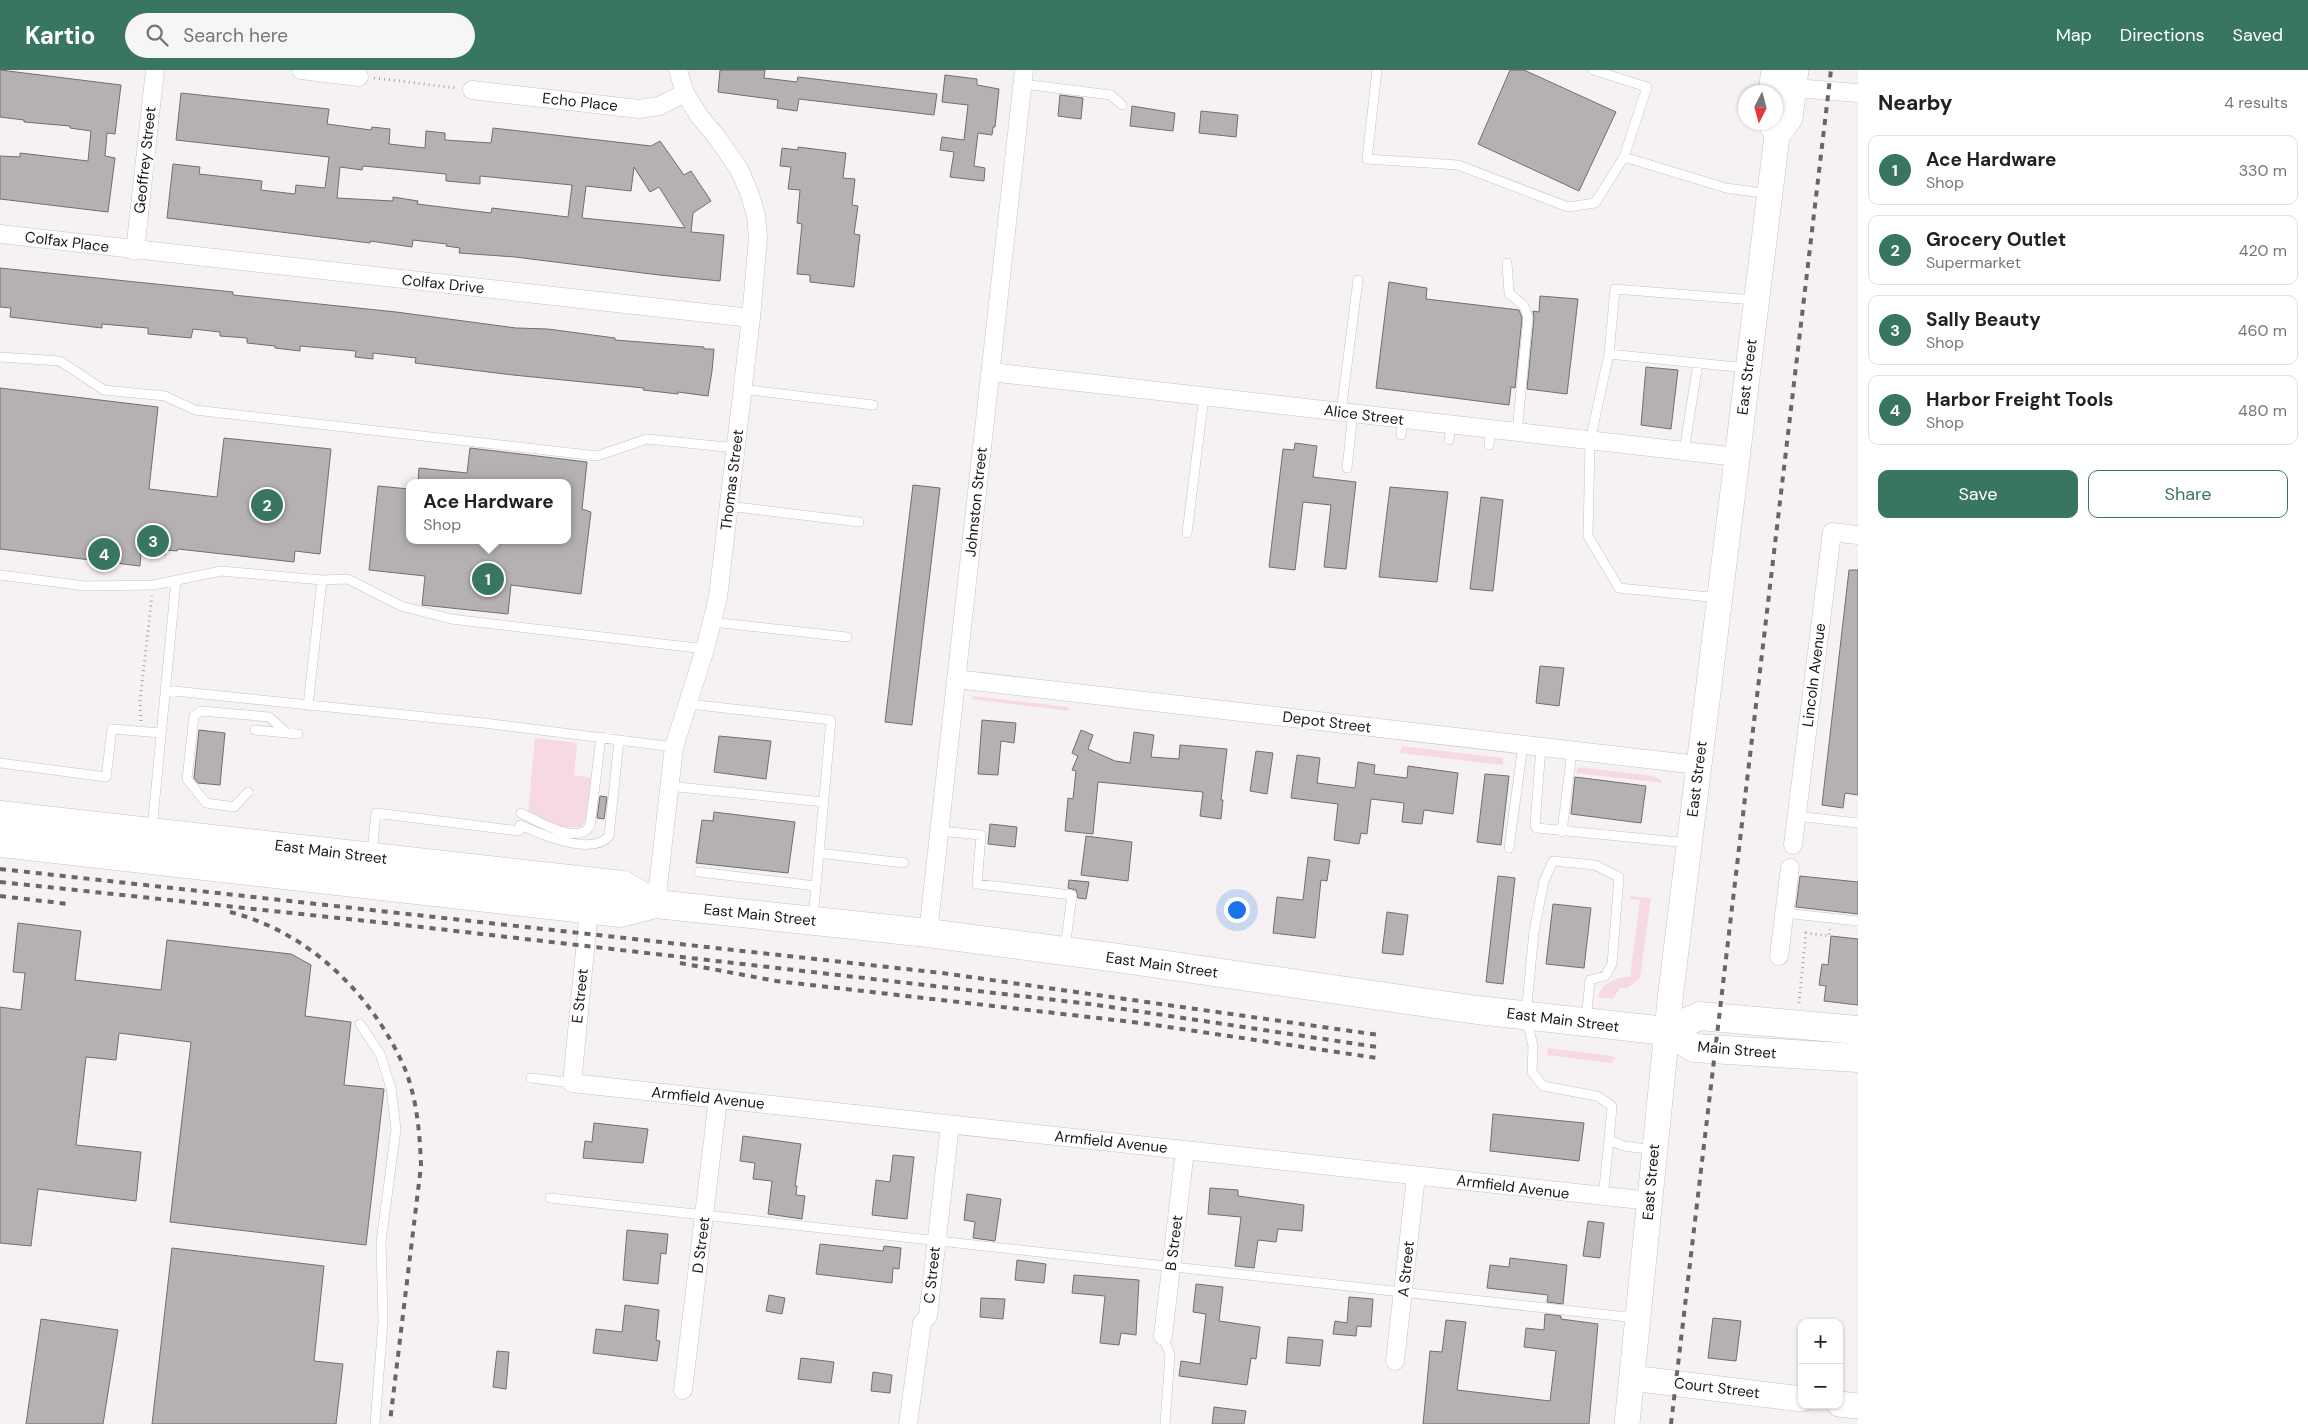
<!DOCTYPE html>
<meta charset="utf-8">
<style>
:root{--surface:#fff;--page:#f6f6f6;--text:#222;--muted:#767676;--line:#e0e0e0;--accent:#387662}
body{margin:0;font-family:"DM Sans",sans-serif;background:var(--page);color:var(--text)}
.controls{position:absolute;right:15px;bottom:15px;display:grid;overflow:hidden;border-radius:10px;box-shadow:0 1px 4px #0004}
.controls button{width:45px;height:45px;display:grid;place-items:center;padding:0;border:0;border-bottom:1px solid var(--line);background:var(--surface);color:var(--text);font:25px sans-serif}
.compass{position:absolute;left:1738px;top:15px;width:45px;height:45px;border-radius:50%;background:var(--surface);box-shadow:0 1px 4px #0004;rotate:186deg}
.you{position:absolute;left:1236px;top:839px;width:18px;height:18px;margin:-12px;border:4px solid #fff;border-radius:50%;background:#1a73e8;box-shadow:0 0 0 8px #1a73e833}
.badge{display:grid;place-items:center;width:32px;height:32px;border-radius:50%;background:var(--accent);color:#fff;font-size:16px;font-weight:700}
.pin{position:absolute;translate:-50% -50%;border:2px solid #fff;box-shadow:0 1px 5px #0006}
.popup{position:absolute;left:406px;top:409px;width:165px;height:65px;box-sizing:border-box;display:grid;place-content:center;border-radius:10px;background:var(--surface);filter:drop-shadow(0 1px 4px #0005);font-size:16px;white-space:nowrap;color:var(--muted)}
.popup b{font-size:19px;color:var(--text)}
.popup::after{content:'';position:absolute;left:50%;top:100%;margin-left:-10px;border:10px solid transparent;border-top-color:var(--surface)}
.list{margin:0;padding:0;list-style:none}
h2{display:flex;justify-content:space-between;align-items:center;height:65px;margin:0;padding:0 20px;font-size:21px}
h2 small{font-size:16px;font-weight:400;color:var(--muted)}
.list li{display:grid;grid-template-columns:32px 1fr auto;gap:15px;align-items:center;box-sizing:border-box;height:70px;margin:0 10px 10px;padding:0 10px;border:1px solid var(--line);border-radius:10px}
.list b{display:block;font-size:19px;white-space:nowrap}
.list p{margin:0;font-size:16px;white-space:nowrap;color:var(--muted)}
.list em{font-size:16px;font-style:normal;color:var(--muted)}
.actions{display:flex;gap:10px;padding:15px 20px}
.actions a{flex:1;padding:11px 0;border:1px solid var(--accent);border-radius:10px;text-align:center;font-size:18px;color:var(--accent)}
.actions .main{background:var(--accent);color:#fff}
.icon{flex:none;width:28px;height:28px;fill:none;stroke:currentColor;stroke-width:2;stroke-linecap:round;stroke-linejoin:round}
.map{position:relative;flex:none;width:1858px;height:1354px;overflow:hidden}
header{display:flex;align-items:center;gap:30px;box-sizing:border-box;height:70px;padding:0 25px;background:var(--accent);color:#fff}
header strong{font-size:24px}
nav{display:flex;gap:28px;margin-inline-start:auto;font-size:18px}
.search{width:350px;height:45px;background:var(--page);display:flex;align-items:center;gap:12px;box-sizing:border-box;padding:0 18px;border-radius:28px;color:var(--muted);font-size:19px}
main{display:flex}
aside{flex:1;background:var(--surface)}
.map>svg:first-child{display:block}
.green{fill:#f7d9e6}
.building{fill:#b5b1b3;stroke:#726e70;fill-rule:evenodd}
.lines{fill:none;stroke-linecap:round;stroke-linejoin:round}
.lane-casing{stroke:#c7c2c4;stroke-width:10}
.street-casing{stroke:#c7c2c4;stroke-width:19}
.secondary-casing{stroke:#c7c2c4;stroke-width:26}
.primary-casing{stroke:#c7c2c4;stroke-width:29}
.path{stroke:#a8a4a6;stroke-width:3;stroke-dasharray:1 4;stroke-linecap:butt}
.lane{stroke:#fff;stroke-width:9}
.street{stroke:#fff;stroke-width:18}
.secondary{stroke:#fff;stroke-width:25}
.primary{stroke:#fff;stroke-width:28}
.rail{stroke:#6a6668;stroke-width:4;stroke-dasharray:6 6;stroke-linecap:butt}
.labels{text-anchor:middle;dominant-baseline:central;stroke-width:4.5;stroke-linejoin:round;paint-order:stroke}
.street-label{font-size:15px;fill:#191718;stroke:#fff}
</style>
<header>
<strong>Kartio</strong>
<div class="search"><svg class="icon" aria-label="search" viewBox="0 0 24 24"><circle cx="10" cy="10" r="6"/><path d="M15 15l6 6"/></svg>Search here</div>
<nav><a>Map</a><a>Directions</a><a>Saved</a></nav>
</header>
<main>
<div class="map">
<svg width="1858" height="1354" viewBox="0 0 1858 1354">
<rect width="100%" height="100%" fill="#f6f1f3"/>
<path class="green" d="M973,626L1068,637L1069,641L972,629Z
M535,668L577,673L574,705L590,708L591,710L586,749L582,757H562L528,743Z
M1402,676L1503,688V695L1400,683Z
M1578,697L1653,706L1661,710L1663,713L1576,703Z
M1629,826L1651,828L1640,908L1627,918H1620L1613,929L1598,927C1601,914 1617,906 1630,907L1640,830L1630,829Z
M1548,978L1611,986L1615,988L1611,993L1547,985Z"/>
<path class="building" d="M0,0L121,15L115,64L107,63L105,86L115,88L108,142L0,129V86L20,87V83L88,91L91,61L70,58V56L24,52V50L0,47Z
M720,0H765L764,8L797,12L798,7L937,24L934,45L799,29L797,41L777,38L778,30L718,22Z
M1510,0H1524L1616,42L1579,121L1478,74Z
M945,5L977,9V15L999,19L995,57H993L992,65L978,63L974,96L985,98L984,111L950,107L954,82L940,80L942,67L964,70L968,35L942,32Z
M181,23L329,39L327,54L371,60L372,57L390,59L389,74L425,78L426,61L445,63V70L491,73L493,58L651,76L660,71L684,105L691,101L711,131L693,143L691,162L724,165L720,211L659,205L515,187L459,183L460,178L446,176L447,174L413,170L412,177L370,171V173L167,148L173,94L200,97L199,104L262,111L261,120L295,124L296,115L325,118L329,87L176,70ZM363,96L446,104V111L480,114V106L572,115L568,147L492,138L491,143L417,134L418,131L393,127V131L337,128L340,97L362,100ZM634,97L650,122L659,117L685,158L582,148L586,116L631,121Z
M1060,25L1083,28L1081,49L1058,46Z
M1132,36L1175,43L1173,61L1130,56Z
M1201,41L1238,45L1236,67L1199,63Z
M798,77L846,83L843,108L855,109L852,135L858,136L854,164L860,165L854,217L810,212V205L797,204L802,154L797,153L800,120L788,119L791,97L780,96L782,78L798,80Z
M0,198L233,222V225L396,242L516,258L548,259L615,268V270L704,277V279H714L712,301L708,326L678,322V324L643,320L644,318L513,305L415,293L416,288L373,283V289L355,287L356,281L300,276V281L275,278V276L247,273V268L220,266V262L193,259L191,268L148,264V258L102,254V258L10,247L11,238L0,237Z
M1389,212L1427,218L1426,229L1519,240L1522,248L1515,318L1511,317L1509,335L1376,318Z
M1540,226L1578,229L1567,324L1527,319L1534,248L1533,241L1539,242Z
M1646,297L1678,300L1671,359L1641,355Z
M0,318L158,337L149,419L217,427L224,368L331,379L320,484L295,481L294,492L178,479L177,481L166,480L165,485L141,482L140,496L0,479Z
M1295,373L1317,376L1313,407L1356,412L1346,499L1324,497L1331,435L1303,432L1295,500L1269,497L1283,379L1294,380Z
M470,378L587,392L582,439L591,442L581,524L511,515L508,544L422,535L425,506L369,500L378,416L409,419V470H567V413H418L419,398L467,403Z
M913,415L940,418L912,655L885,652Z
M1390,417L1448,422L1437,512L1379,507Z
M1481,427L1503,430L1493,521L1470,519Z
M1849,500H1858V725L1845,723L1843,738L1822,735Z
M1540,596L1564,598L1559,636L1536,633Z
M982,650L1016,653L1014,673L1001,671L998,705L978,704Z
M199,660L225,663L220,715L198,713L194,708Z
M1081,660L1093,665L1088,679L1115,691L1130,693L1134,662L1154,665L1151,687L1179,689L1180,675L1227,679L1221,730H1223L1221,749L1200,746L1203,722L1098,712L1093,764L1065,761L1068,728L1073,729L1076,701L1072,700L1078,686L1072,683Z
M719,666L771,671L766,709L714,702Z
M1256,681L1273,683L1267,724L1250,721Z
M1297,685L1320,688L1317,713L1355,718L1358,692L1375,695L1374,704L1407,708L1408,696L1458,703L1453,744L1424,740L1422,754L1402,752L1404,733L1371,729L1367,764L1361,763L1359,774L1334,770L1338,734L1291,728Z
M1485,704L1509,706L1501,775L1477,772Z
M1575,707L1646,716L1641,753L1571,744Z
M600,726L607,727L604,749L597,748Z
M714,742L795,752L788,803L696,793L702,750L713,751Z
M990,754L1017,757L1015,777L988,774Z
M1086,766L1132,772L1128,811L1081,805Z
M1308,787L1330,790L1327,811L1321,810L1315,868L1273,863L1277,827L1303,830Z
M1498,806L1515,808L1503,914L1486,912Z
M1800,806L1858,812V844L1796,837Z
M1069,810L1089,812L1086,829L1078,828L1076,820L1068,818Z
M1553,834L1591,838L1584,898L1546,894Z
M1387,842L1408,845L1403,885L1382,883Z
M18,853L81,861L75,910L161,920L167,870L291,884L311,895L305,946L351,952L344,1015L384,1019L366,1175L170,1152L191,972L119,963L116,990L86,987L76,1075L141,1082L136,1131L38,1119L31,1176L0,1173V937L21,940L25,903L13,902Z
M1831,866L1858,869V935L1824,931L1826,916L1819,915L1822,894L1828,895Z
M1493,1044L1584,1053L1579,1091L1490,1081Z
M594,1053L648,1059L643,1093L583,1088L585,1071L592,1072Z
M743,1066L801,1074L795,1116H797L796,1125L805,1126L802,1149L768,1144L772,1111L753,1109L755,1093L740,1091Z
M893,1085L914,1087L907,1149L872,1145L876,1110L890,1112Z
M1210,1118L1238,1120V1126L1304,1135L1302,1161L1278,1159L1276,1172L1258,1170L1254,1198L1235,1196L1241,1147L1208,1144Z
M967,1124L1001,1129L995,1171L973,1168L975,1152L964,1150Z
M1588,1151L1604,1153L1600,1188L1583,1186Z
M627,1160L668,1164L666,1184L661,1183L658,1214L623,1210Z
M820,1174L883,1181L884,1176L901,1178L899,1199L893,1198L892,1213L816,1204Z
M172,1178L324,1196L314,1291L343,1294L336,1354H152Z
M1510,1188L1567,1195L1563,1234L1547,1232L1548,1225L1487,1218L1490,1195L1509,1197Z
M1017,1190L1046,1194L1044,1213L1015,1210Z
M1074,1205L1139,1210L1136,1265L1121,1263L1119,1275L1100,1273L1105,1226L1072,1223Z
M1196,1214L1223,1217L1219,1251L1260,1257L1256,1289L1251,1288L1247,1315L1179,1306L1181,1291L1200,1294L1206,1244L1193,1242Z
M769,1225L785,1228L782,1244L766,1241Z
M1349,1227L1373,1229L1371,1257L1357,1256L1356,1266L1333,1264L1335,1251L1347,1253Z
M981,1228L1005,1229L1003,1249L980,1247Z
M625,1235L659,1240L656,1270L660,1271L657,1291L593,1283L596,1259L622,1262Z
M1545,1244L1561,1246V1249L1598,1254L1589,1354H1423L1430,1281L1442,1282L1446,1250L1466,1252L1457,1320L1550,1331L1556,1281L1524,1277L1526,1258L1544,1260Z
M1713,1248L1741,1251L1736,1291L1708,1288Z
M41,1249L118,1260L103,1354H26Z
M1288,1267L1323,1270L1320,1296L1286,1293Z
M497,1281L509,1282L506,1319L493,1317Z
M801,1288L834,1292L831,1313L798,1309Z
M873,1302L892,1305L890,1323L871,1321Z
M1214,1337L1246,1341L1244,1354H1212Z"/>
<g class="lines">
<g class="lane-casing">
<path id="lane" d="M1377,0L1367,89L1458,95L1568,137L1595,133L1624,87L1647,17L1593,0
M1023,14L1111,25L1122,35
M1624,87L1726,118L1770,124
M1507,193L1509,223L1524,236L1528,247L1517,362
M1609,284L1615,219L1754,230
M0,287L60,291L104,320L165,326L195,340L597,386L647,369L736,378
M742,319L873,335
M1341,342L1358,210
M1401,365L1403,349
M1449,370L1451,355
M1489,375L1491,359
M1684,381L1698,293
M1347,398L1353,343
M728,436L859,452
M1187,463L1204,326
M0,505L85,516L153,515L221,501L322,510L348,509L401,536L451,549L705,579
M1719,528L1619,518L1588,466L1590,371L1609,284L1746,298
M712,552L847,567
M165,620L484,653L674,677
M689,634L831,650L819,783
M308,636L322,510
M255,660L298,664
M1541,677L1535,755L1537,758L1688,773
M0,693L106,707L112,659L161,663
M668,716L824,732
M248,722L234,737L206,733L187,709L194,646L201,641L269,647L287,663
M521,743C538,751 577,776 590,756L601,667
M1796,746L1858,753
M520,755C540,764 592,787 609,766L619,670
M152,759L176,510
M939,761L981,765L977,814L1072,825L1065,878
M1562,762L1572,681
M1509,778L1523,675
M372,783L376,743L519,761
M699,802L816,816
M1784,843L1858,851
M813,848L819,783L904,793
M1586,950L1590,910L1605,906L1612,894L1619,807L1595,795L1553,791L1544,811L1534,861L1526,945L1533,976L1532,1002L1543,1016L1597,1026L1612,1036L1609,1070L1624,1076L1654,1080
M360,954L380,984L391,1018L396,1059L381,1172L383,1252L375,1354
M531,1008L572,1013
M1603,1127L1609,1070
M550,1128L1636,1248
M1163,1266L1170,1285L1165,1354"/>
</g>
<g class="street-casing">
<path id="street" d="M301,0L359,7
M1794,18L1858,23
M472,20L639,39L659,36L685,23
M0,164L751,248
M135,181L155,0
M991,302L1737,387
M956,609L1698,695
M1793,775L1832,462L1858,465
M656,834L674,677L705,579L718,527L751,248L758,168L756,145L749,122L739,99L716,66L699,46L685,23L678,0
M589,840L572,1013L1650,1131
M928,863L1024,0
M1779,886L1790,798
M1163,1266L1185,1080
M1395,1291L1416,1106
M683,1320L718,1029
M908,1354L922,1253L928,1246L950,1055"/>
</g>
<g class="secondary-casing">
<path id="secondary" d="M1771,22L1774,0
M1777,66L1790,48L1796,0
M1632,1308L1802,1329
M1839,1334L1858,1336
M1627,1354L1671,921L1777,66L1771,52"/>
</g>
<g class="primary-casing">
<path id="primary" d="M0,745L623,815L656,834
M0,773L620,843L656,834L928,863L1118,888L1477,940L1666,961L1694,978L1858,988
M1666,961L1700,946L1858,960"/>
</g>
<path class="path" d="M374,8L457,18
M141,651L140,631L152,526
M1799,933L1806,863L1829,866L1830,859"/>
<use href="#lane" class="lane"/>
<use href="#street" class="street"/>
<use href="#secondary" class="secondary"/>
<use href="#primary" class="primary"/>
<path class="rail" d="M0,799L942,903L1379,965
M0,812L395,854L1090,934L1377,977
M0,826L68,834
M230,842C309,862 373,925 405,999C417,1029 420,1065 421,1096L390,1352
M680,893L776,911L1141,953L1377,988
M1671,1354L1831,0"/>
</g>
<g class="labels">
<g class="street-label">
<text transform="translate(580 32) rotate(6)">Echo Place</text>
<text transform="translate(145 90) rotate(-84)">Geoffrey Street</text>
<text transform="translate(67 172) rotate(7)">Colfax Place</text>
<text transform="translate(443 214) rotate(6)">Colfax Drive</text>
<text transform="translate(1747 307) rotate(-83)">East Street</text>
<text transform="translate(1364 345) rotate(7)">Alice Street</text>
<text transform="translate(732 410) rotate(-83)">Thomas Street</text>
<text transform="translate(976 432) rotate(-84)">Johnston Street</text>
<text transform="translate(1814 605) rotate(-83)">Lincoln Avenue</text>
<text transform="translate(1327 652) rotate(7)">Depot Street</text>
<text transform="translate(1697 709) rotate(-83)">East Street</text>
<text transform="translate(331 782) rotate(7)">East Main Street</text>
<text transform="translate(760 845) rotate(6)">East Main Street</text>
<text transform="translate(1162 895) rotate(8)">East Main Street</text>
<text transform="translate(580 926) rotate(-84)">E Street</text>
<text transform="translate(1563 950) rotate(7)">East Main Street</text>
<text transform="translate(1737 980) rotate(5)">Main Street</text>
<text transform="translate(708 1028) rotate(6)">Armfield Avenue</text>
<text transform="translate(1111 1072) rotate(6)">Armfield Avenue</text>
<text transform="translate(1651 1112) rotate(-85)">East Street</text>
<text transform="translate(1513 1117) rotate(7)">Armfield Avenue</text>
<text transform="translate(1174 1173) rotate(-83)">B Street</text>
<text transform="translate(701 1175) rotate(-83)">D Street</text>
<text transform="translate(1406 1199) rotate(-84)">A Street</text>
<text transform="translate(932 1205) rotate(-84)">C Street</text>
<text transform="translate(1717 1318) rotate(7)">Court Street</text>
</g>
</g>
</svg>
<div class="controls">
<button>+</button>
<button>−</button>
</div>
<svg class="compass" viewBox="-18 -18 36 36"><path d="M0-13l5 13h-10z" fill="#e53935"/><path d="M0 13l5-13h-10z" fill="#767676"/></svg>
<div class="you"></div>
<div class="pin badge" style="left:488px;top:509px">1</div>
<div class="popup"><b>Ace Hardware</b>Shop</div>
<div class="pin badge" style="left:267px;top:435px">2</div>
<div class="pin badge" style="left:153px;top:471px">3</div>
<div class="pin badge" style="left:104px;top:484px">4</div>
</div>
<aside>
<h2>Nearby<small>4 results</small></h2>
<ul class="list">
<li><span class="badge">1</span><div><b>Ace Hardware</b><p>Shop</p></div><em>330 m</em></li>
<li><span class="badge">2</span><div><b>Grocery Outlet</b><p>Supermarket</p></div><em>420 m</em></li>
<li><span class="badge">3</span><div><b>Sally Beauty</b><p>Shop</p></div><em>460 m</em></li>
<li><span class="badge">4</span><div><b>Harbor Freight Tools</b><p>Shop</p></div><em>480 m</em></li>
</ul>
<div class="actions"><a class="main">Save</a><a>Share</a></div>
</aside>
</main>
